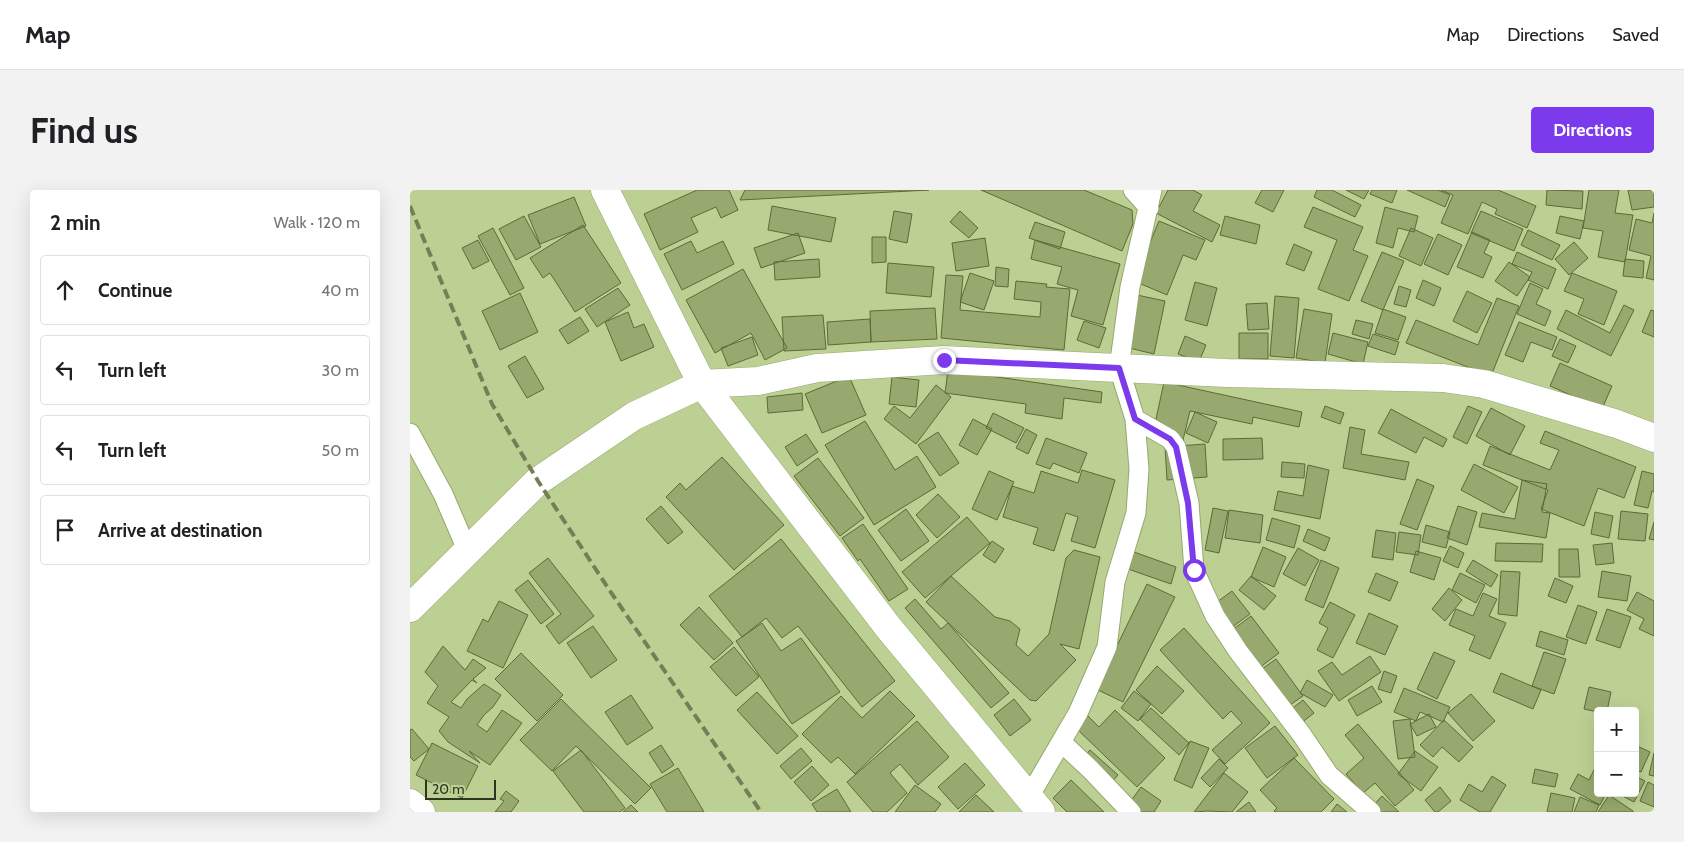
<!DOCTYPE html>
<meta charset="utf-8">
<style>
:root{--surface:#fff;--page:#f2f2f2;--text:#202124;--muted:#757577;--line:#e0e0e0;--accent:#7c3aed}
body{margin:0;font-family:Cabin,sans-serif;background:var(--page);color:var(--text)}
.controls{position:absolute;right:15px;bottom:15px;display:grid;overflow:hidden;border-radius:5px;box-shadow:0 5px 20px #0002}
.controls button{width:45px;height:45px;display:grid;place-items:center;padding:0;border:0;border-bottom:1px solid var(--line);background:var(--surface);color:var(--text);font:25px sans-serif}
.scale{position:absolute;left:15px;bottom:12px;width:71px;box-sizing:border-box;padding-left:5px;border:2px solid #2e351e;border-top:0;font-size:14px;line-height:18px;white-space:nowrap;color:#2e351e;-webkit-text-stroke:4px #bdd094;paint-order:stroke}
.stop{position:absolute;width:15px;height:15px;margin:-11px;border:4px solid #7c3aed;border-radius:50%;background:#fff}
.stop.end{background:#7c3aed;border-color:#fff;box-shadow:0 1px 5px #0008}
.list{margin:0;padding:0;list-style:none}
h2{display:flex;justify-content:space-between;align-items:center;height:65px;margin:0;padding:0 20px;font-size:21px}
h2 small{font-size:16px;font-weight:400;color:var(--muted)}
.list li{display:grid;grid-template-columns:32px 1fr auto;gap:15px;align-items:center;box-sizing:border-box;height:70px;margin:0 10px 10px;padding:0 10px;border:1px solid var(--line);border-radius:5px}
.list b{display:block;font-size:19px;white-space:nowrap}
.list em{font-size:16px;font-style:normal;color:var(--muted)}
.icon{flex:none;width:28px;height:28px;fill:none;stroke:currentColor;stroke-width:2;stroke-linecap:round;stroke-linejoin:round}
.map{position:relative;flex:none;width:1244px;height:622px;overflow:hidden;border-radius:5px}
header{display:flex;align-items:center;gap:30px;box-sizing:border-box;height:70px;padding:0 25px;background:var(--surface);border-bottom:1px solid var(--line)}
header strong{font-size:24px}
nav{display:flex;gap:28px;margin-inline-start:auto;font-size:18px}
.intro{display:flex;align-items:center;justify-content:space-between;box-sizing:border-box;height:120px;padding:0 30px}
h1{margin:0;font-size:35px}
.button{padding:12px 22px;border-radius:5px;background:var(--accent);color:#fff;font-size:18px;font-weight:700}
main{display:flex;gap:30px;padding:0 30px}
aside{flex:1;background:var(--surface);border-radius:5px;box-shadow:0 5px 20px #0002}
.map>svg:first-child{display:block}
.building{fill:#97a96f;stroke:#5c6b33}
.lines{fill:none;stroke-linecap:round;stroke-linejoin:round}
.street-casing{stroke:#96a76d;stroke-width:21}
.secondary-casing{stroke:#96a76d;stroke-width:29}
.primary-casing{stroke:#96a76d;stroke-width:29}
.street{stroke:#fff;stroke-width:19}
.secondary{stroke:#fff;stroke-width:28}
.primary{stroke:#fff;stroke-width:28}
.rail{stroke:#738057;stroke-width:4;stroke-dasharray:10 5;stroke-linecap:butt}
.route{stroke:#7c3aed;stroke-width:6}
</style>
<header>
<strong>Map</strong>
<nav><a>Map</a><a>Directions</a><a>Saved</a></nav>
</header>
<div class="intro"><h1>Find us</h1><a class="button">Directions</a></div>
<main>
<aside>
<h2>2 min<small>Walk · 120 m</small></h2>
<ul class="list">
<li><svg class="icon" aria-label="ahead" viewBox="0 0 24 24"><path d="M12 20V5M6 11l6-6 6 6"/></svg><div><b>Continue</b></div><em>40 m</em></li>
<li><svg class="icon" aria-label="left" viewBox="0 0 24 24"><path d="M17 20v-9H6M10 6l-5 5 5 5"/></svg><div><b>Turn left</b></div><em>30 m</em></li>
<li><svg class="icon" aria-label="left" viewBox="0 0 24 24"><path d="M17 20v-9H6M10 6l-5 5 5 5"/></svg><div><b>Turn left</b></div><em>50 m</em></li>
<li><svg class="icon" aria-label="arrive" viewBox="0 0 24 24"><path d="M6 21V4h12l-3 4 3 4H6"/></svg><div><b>Arrive at destination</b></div></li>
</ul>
</aside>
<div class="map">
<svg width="1244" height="622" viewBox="0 0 1244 622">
<rect width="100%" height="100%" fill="#bdd094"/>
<path class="building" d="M287,0H319L328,20L311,28L306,17L281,28L288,42L250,60L234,24Z
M335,0H519L330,10Z
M571,0H674L722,20L723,34L712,61Z
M758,0H783L792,5L783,21L810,35L802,52L746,23Z
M852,0H874L863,22L845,13Z
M907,0H922L951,15L945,27L904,7Z
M936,0H959L954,9Z
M962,0H987L982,13L960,4Z
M997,0H1028L1040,5L1035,17Z
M1031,0H1088L1126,16L1117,38L1085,24L1087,19L1072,12L1058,44L1031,33L1043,5Z
M1137,0L1173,1L1172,19L1136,15Z
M1179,0H1209L1205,23L1223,25L1215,72L1188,67L1193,41L1173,38Z
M1218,0H1244V17L1222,20Z
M164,7L176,36L130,54L118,25Z
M362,16L426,28L421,52L358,40Z
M903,17L953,37L943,60L958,66L939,111L908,99L927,50L894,37Z
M975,17L1008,26L1004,42L988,38L983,58L966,53Z
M484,21L502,24L497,53L479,49Z
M550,21L568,38L559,48L540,32Z
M1071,21L1113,39L1104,61L1061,43Z
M1244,23V90L1236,88L1241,66L1219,60L1226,29L1242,33Z
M114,26L131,57L106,70L89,39Z
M815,26L850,35L846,54L810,45Z
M1150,26L1174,31L1170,49L1146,43Z
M749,31L795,50L786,70L773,65L757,105L724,91Z
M625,32L655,42L650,59L619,48Z
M173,35L211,93L165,122L140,83L133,88L120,68Z
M83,38L114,98L100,105L68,46Z
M1001,38L1023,48L1011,76L989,66Z
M1118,40L1150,55L1142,70L1111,55Z
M1062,42L1080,50L1074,63L1082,67L1073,88L1047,77Z
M388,43L395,63L351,78L344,58Z
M1028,44L1052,55L1038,85L1014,74Z
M462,47H476V72L462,73Z
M575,48L579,76L546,81L542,53Z
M68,50L79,71L63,79L52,58Z
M625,50L710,74L693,135L661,126L668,100L647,94L652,77L621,69Z
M281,51L287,63L313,51L324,74L272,100L254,64Z
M1164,52L1178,68L1159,85L1145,69Z
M884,54L902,62L894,81L876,74Z
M972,62L994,71L973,120L951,111Z
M1107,62L1146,79L1138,99L1118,90L1122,82L1102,74Z
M409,69L410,87L365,90L364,72Z
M1215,69L1234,71L1233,88L1213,86Z
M1099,72L1120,87L1107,106L1085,91Z
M478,73L524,77L521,107L476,103Z
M586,77L599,79L598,97L585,96Z
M333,79L377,158L355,170L341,143L305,163L276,110Z
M560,83L584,91L574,120L550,112Z
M1162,83L1207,101L1194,135L1168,124L1174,109L1154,101Z
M536,85L553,86L550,120L630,127L631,112L604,109L606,91L637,94L636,97L660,99L654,160L531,148Z
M1013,90L1031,98L1024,116L1006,108Z
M785,92L807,98L797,136L775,130Z
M1120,93L1133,99L1126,114L1141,121L1135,136L1107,124Z
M989,96L1001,100L996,117L984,114Z
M208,98L220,115L187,137L175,119Z
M1057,101L1082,113L1067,143L1043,131Z
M110,103L128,142L90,160L72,121Z
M727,105L755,111L744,164L715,157Z
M865,106L889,108L884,168L860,166Z
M1087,108L1109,116L1081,186L996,153L1006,130L1068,155Z
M857,113L859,139L838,140L836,114Z
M1214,115L1224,120L1201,166L1147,139L1156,120L1200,143Z
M525,118L527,149L461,152L460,121Z
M894,119L922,124L915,173L886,168Z
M973,119L996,127L988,150L965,143Z
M1241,120L1244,121V147L1232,142Z
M218,122L224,138L234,134L244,157L211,171L195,132Z
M413,125L416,159L374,161L372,127Z
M170,127L179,141L158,154L149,140Z
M460,129L461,152L418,155L417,132Z
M946,130L963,134L959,149L942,144Z
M674,131L696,138L689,158L667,150Z
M1109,132L1147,147L1142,160L1121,152L1113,172L1095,165Z
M829,143H858V169H829Z
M923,143L958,152L953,174L918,164Z
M963,144L989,152L985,165L958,156Z
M775,146L796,155L789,172L768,164Z
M342,147L348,165L318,176L311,158Z
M1150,149L1166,156L1158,173L1142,166Z
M115,166L134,199L117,208L98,176Z
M1150,173L1202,196L1192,219L1140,196Z
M538,180L692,202L691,213L654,208L652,229L615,223L616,214L535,203Z
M439,186L456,225L412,243L395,204Z
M482,187L509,190L506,217L479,214Z
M754,192L892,222L889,237L843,227L842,234L780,221L773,250L743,243Z
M526,195L541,207L506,254L474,229L484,216L500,228Z
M392,203L393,220L358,223L357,207Z
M915,216L934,223L930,234L911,227Z
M1058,216L1072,222L1057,254L1043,247Z
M1081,218L1115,236L1100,265L1066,246Z
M981,219L1037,249L1033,257L1014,247L1006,263L968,243Z
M785,222L807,232L798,253L776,243Z
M583,223L614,238L606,253L576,238Z
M563,229L582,239L567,265L549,255Z
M455,231L485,280L507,266L526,297L464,335L415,255Z
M940,237L955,240L951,264L999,272L995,290L933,278Z
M616,239L627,245L618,264L606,258Z
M1135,241L1226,277L1214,308L1188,298L1174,336L1131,319L1138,300L1073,275L1080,256L1140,280L1149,260L1130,253Z
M528,242L549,273L530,286L508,255Z
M396,244L408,262L387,276L375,257Z
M636,248L677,263L669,283L643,273L640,279L626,274Z
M852,248L853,269L813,270V249Z
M795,254L797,287L757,290L755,257Z
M312,267L374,335L324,380L256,307L270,293L276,300Z
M408,268L454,328L430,346L384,286Z
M872,272L895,274L894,288L871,287Z
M1064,274L1108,297L1094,323L1051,300Z
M898,275L919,280L910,329L864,320L868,301L893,306Z
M672,280L705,290L685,358L661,351L668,327L656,323L644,361L623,354L628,338L593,327L602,296L624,303L631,281L668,293Z
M579,281L604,292L587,330L562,319Z
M1232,281L1244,284V302L1242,301L1238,318L1224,315Z
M1007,289L1024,296L1007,340L990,334Z
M1112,290L1137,294L1132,322L1140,323L1136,348L1069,337L1072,323L1105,329Z
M528,304L550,327L527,348L506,325Z
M251,316L273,342L258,354L236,329Z
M1048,316L1067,322L1057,355L1037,348Z
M803,318L818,321L809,363L795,360Z
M496,319L519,351L491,371L468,340Z
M819,320L853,325L850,353L815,348Z
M1211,321L1238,324L1235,351L1208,349Z
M1185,322L1203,326L1199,348L1181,344Z
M557,327L580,353L515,408L492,382Z
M862,328L890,336L884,358L856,350Z
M1244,332V350L1239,349Z
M453,334L498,399L479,411L450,369L448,371L432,348Z
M1016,335L1040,342L1036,358L1012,352Z
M898,339L920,348L915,361L893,351Z
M966,340L986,343L983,370L962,367Z
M989,342L1011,345L1008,365L986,362Z
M371,349L485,491L452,517L388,436L372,448L356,428L332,447L299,406Z
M582,351L594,359L585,373L573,365Z
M1086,353L1133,354L1132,372L1085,371Z
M1202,353L1204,373L1186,375L1183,355Z
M1040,356L1054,363L1048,378L1033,371Z
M853,357L876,367L864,397L841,387Z
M888,358L909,370L895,396L873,384Z
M1149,359H1168L1170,387H1149Z
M664,360L690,367L669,459L650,454L666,470L626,511L620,510L516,412L541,386L585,427L600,431L610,439L606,455L618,466L639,444L656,368Z
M1006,361L1031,368L1024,390L1000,382Z
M724,362L766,377L761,394L718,379Z
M138,368L184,426L149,454L136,436L151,424L119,383Z
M911,370L929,378L913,418L895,410Z
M1063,370L1088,385L1081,397L1056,381Z
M1091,381L1110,382L1107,426L1088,424Z
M1192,381L1221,386L1217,411L1188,407Z
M966,383L988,392L980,411L958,402Z
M1050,383L1075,395L1066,413L1042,400Z
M841,386L866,406L854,420L829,400Z
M1145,388L1163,396L1156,413L1138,406Z
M118,390L144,424L131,434L105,400Z
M737,394L765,407L713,512L686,499Z
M1039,398L1052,410L1035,431L1022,419Z
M822,401L840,424L813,444L795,421Z
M1227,402L1244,411V446L1229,439L1234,429L1217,420Z
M1073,403L1087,409L1079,426L1096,433L1080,469L1059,460L1065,446L1039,435L1046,419L1063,426Z
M505,409L531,439L538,433L599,503L581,518L495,418Z
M89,411L118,425L93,478L57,461L73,429L78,432Z
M920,412L945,425L923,468L907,460L918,438L909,433Z
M1168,415L1187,422L1176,454L1156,447Z
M289,417L323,453L304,470L270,435Z
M1197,419L1221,427L1210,458L1186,450Z
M959,423L988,436L975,465L946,453Z
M841,426L869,463L841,484L813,447Z
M352,433L371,461L391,448L430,502L382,534L326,451Z
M183,436L207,470L181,488L157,453Z
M774,438L860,533L815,574L802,560L832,533L821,521L813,529L750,460Z
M1130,441L1158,450L1154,465L1126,456Z
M33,456L55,480L63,469L76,478L63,489L67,493L62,490L41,512L51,518L57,509L74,494L91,505L83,517L74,525L67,535L77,542L92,520L112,533L80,575L59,561L70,573L38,552L29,541L39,527L17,513L28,496L15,482Z
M324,457L349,487L326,506L300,477Z
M1024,462L1045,471L1027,509L1007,499Z
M1134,462L1156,469L1144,504L1122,496Z
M111,463L153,505L127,531L85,489Z
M960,466L971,482L929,511L908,481L922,472L932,485Z
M866,469L893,506L867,524L841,487Z
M747,476L774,501L752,524L726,500Z
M974,481L987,486L981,503L968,499Z
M1091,483L1131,500L1123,519L1083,502Z
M897,490L923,505L915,517L890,503Z
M962,496L972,512L947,526L938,510Z
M1179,497L1201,502L1197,521L1188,522L1174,519Z
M994,498L1040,517L1033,532L1010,522L1006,531L984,522Z
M480,501L505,526L445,584L428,567L421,573L392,544L431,506L452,528Z
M724,501L741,514L728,531L711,518Z
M347,502L388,546L367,564L327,520Z
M1061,504L1085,531L1063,551L1038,523Z
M221,505L243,538L217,555L195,522Z
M151,509L241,598L225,614L166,556L142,581L110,550Z
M604,509L621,530L600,546L584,525Z
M893,510L904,523L881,541L870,528Z
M741,518L779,553L769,565L730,529Z
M705,520L755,568L727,597L666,538L678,526L689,537Z
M1019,524L1026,537L1007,546L1000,534Z
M1000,529L1005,567L988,569L983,531Z
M1034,530L1063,557L1049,572L1032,557L1023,567L1010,555Z
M507,531L539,567L508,595L490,574L480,583L497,603L477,622H463L437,592Z
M948,534L1004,600L985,616L965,593L953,603L936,584L954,568L935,545Z
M865,536L888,565L857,588L835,558Z
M2,539L19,559L4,571L0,567V540Z
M780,551L799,558L782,598L764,590Z
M22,553L68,576L52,608L6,585Z
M251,555L264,575L252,583L239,563Z
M1225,555L1240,562L1231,582L1225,580Z
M391,558L402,571L381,589L370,576Z
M171,560L215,618L210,622H174L143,581Z
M680,560L708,585L696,599L668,574Z
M1005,561L1028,577L1011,601L988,584Z
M1244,563V586L1239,585Z
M884,568L924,609L911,622H865L864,621L867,618L850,600Z
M809,569L818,578L800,597L791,588Z
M1188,572V603H1196L1190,615L1160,599L1168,584L1179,590Z
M555,573L575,595L548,619L528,597Z
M402,576L419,595L401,611L384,592Z
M268,578L294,622H257L240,594Z
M1125,579L1148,584L1145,597L1122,593Z
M814,583L838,602L822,622L797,621L784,622Z
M1082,586L1096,595L1080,622H1070L1050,610L1059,594L1072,602Z
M1225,586L1235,591L1224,612L1207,603H1225Z
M661,590L694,622H657L643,608Z
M1238,592L1244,595V617L1230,611Z
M505,595L531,614L525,622H485Z
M731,597L751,611L744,622H713Z
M1030,597L1041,611L1028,622H1025L1015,610Z
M427,599L441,622H407L402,614Z
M96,601L109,611L101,622H85L94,611L90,609Z
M1141,603L1165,608L1162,622H1137Z
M566,605L584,622H549Z
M1199,605L1223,621V622H1188Z
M972,606L989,622H957Z
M1170,607L1189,615L1186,622H1164Z
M839,612L846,622H826Z
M927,614L937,622H921Z
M221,615L228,622H213Z"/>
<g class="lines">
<g class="street-casing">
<path id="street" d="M723,0L739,18
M725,229L760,249L766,257L779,313L784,380L805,426L828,461L892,545L919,585L961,622
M0,243L33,304L58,362
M651,552L680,579L721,622
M619,607L668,523L697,457L705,392L726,323L729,279L725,229L709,178L720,97L742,0"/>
</g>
<g class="secondary-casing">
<path id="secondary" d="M0,418L128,291L224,226L292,194L348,191L407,178L534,170L817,183L1033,188L1074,194L1207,234L1244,248
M0,613L11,622"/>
</g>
<g class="primary-casing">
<path id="primary" d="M195,0L292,194L478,437L631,622"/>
</g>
<use href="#street" class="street"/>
<use href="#secondary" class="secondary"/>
<use href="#primary" class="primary"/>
<path class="rail" d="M0,16L82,214L128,291L200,401L351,622"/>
</g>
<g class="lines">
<path class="route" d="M534,170L709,178L725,229L760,249L766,257L778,313L784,380"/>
</g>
</svg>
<div class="controls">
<button>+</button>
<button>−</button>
</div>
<div class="scale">20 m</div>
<div class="stop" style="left:784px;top:380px"></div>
<div class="stop end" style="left:534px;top:170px"></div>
</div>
</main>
